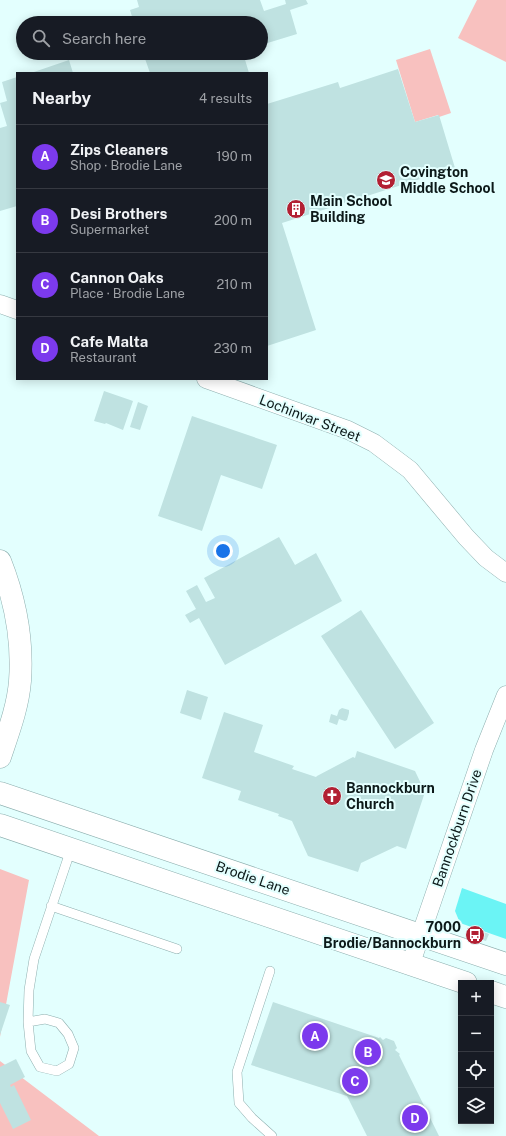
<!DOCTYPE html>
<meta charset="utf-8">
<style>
:root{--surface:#171b24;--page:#242831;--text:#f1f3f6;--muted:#9ea1a6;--line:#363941;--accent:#7c3aed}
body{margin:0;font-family:"Public Sans",sans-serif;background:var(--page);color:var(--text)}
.controls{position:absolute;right:12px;bottom:12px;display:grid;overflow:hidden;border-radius:0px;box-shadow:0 2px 10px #0003}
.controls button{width:36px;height:36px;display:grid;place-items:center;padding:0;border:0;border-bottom:1px solid var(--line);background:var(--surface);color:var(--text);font:20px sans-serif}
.you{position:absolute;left:223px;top:551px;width:14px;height:14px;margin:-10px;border:3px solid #fff;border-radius:50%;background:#1a73e8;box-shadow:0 0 0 6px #1a73e833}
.badge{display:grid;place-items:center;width:26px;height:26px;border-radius:50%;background:var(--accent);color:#fff;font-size:13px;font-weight:700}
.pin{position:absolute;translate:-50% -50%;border:2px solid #fff;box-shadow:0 1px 4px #0006}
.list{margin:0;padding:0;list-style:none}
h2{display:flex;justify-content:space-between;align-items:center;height:52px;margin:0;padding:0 16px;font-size:17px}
h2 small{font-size:13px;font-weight:400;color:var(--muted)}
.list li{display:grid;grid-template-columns:26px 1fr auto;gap:12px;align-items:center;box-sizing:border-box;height:64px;padding:0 16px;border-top:1px solid var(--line)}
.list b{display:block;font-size:15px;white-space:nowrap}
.list p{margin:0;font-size:13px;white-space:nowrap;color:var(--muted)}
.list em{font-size:13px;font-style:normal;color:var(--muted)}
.icon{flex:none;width:22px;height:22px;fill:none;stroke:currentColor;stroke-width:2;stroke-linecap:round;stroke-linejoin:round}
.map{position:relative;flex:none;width:506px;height:1136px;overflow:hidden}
.search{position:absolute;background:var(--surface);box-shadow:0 2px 10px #0003;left:16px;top:16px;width:252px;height:44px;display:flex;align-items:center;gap:10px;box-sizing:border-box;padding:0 14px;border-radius:22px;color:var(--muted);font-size:15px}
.panel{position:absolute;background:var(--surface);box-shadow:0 2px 10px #0003;left:16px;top:72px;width:252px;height:308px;border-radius:0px}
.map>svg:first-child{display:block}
.green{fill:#f8c1bf}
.water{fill:#6bf4f5}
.building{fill:#bfe2e1}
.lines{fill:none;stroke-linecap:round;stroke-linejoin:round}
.lane-casing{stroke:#8daeae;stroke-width:10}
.street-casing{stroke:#8daeae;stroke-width:19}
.secondary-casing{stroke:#8daeae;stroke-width:23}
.lane{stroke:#fff;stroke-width:9}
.street{stroke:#fff;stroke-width:18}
.secondary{stroke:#fff;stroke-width:22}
.labels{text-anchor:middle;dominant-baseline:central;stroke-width:4;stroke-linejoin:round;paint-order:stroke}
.poi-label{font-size:14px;font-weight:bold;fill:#0c1919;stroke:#e3fffe;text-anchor:start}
.street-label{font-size:14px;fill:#0c1919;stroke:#e3fffe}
</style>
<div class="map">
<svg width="506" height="1136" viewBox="0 0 506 1136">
<rect width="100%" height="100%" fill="#e3fffe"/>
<path class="green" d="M477,0H506V62L458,38Z
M430,49L451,113L439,117L438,115L415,122L396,60Z
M0,869L29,880L0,1037Z
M0,1061L99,1136H0Z"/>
<path class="water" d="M462,888L506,904V939L460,923L455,911Z"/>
<path class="building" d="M137,0H260L264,11L286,4L285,0H306L308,4L290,10L297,34L261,45V23H134L130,10L139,7Z
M143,53H243L249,73H150Z
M69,60L73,73H31Z
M398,69L415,122L439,115L455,168L282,223L316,330L267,346V104L338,82L340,88Z
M17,77V206L0,211V128L7,126L0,103L7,101L2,82Z
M104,391L133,401L123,430L106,423L105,424L94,421Z
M138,402L148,406L140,430L130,427Z
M192,416L277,445L262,489L221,475L202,531L158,516Z
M279,537L295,565L316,553L342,601L225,665L199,618L190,623L185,615L196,609L186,591L197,585L206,602L215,598L204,578Z
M361,610L434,723L395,749L321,636Z
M187,690L208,697L201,720L180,713Z
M342,708L349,710V713L347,720L345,721L339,719L337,725L329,722L331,714L337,716L339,710Z
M224,712L263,725L254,752L294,766L292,769L316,777L317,776L353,757L355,758L357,751L415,771L425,792L406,849L397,846L361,863L358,872L308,856L292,821L278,816L279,814L238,800L241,791L202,778Z
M481,931L489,934L486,941L479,939Z
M0,1002L10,1005L0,1035Z
M273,1002L379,1038L380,1037L383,1040L386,1038L394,1041L397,1048L395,1050L400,1054L399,1055L439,1136H367L347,1096L251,1065Z
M16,1059L25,1077L10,1085L11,1087L14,1085L31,1120L13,1129L0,1103V1067Z"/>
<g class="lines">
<g class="lane-casing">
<path id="lane" d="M51,906L177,949
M270,971L237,1072L239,1103L252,1118L272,1136
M28,1022L45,1019L59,1023L68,1034L74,1048L69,1064L57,1071L40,1067L31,1051L28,1022L29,990L34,959L71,849"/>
</g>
<g class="street-casing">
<path id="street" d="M0,304L17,310
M206,379L348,430L374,443L410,470L466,537L486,558L506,573
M411,963L484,750L506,695"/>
</g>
<g class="secondary-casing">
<path id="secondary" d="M0,561C15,599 23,640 20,681C18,707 8,733 0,757
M0,793L506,964
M0,825L466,983
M491,992L506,997"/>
</g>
<use href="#lane" class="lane"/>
<use href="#street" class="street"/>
<use href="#secondary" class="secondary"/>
</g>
<defs>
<g id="school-disc" transform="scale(1)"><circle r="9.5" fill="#b22033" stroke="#e3fffe"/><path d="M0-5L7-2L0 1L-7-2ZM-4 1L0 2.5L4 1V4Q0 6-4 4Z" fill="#fff"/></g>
<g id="building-disc" transform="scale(1)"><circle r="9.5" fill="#b22033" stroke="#e3fffe"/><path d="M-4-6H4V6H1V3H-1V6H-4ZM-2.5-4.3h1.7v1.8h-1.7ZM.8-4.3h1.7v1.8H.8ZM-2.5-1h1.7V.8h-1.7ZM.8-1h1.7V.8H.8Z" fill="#fff"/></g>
<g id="church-disc" transform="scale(1)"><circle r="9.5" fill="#b22033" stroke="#e3fffe"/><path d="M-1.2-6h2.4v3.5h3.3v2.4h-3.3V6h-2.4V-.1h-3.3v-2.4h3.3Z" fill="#fff"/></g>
<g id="bus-disc" transform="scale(1)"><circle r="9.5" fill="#b22033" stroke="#e3fffe"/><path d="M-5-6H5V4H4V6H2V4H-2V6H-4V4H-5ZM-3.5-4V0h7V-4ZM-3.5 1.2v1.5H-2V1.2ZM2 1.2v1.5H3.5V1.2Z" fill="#fff"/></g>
</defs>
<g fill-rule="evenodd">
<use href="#school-disc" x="386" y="180"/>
<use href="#building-disc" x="296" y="209"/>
<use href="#church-disc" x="332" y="796"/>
<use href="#bus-disc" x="475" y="935"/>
</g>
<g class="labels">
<g class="poi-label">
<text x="400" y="172">Covington<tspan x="400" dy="16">Middle School</tspan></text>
<text x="310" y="201">Main School<tspan x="310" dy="16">Building</tspan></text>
<text x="346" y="788">Bannockburn<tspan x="346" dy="16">Church</tspan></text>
<text x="461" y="927" text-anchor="end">7000<tspan x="461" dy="16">Brodie/Bannockburn</tspan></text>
</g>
<g class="street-label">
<text transform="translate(310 418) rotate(21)">Lochinvar Street</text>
<text transform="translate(457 828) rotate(-71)">Bannockburn Drive</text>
<text transform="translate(253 878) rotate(19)">Brodie Lane</text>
</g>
</g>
</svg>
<div class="controls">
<button>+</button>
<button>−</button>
<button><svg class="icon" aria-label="locate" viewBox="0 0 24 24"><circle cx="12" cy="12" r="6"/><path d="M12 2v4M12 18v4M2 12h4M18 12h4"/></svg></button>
<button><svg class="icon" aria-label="layers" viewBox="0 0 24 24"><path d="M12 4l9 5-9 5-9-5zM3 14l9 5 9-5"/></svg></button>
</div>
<div class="you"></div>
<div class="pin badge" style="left:315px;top:1036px">A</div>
<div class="pin badge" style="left:368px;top:1052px">B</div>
<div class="pin badge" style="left:355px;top:1081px">C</div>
<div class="pin badge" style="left:415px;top:1118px">D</div>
<div class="search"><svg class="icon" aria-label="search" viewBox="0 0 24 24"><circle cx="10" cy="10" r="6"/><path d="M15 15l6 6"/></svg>Search here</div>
<section class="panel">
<h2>Nearby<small>4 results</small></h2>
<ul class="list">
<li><span class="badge">A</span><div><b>Zips Cleaners</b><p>Shop · Brodie Lane</p></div><em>190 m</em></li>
<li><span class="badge">B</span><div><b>Desi Brothers</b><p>Supermarket</p></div><em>200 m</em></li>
<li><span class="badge">C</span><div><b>Cannon Oaks</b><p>Place · Brodie Lane</p></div><em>210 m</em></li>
<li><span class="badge">D</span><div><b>Cafe Malta</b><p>Restaurant</p></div><em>230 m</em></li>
</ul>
</section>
</div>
